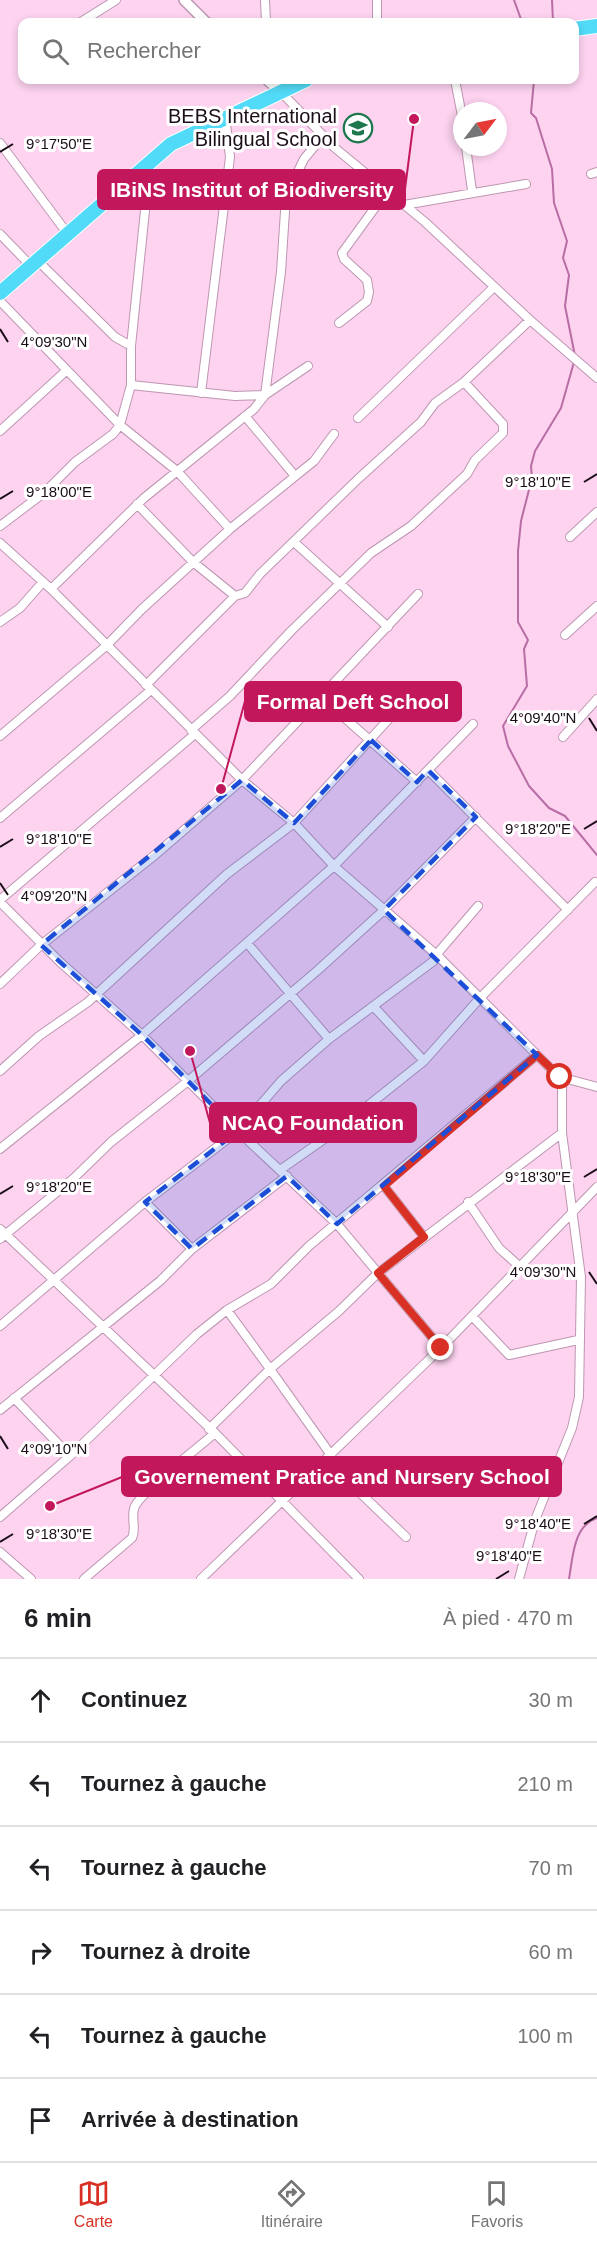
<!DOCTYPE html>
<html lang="fr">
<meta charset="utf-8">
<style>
:root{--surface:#fff;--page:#f2f2f2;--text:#202124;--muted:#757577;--line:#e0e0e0;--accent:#d93025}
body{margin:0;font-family:Helvetica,sans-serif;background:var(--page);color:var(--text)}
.compass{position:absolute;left:453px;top:102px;width:54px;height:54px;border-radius:50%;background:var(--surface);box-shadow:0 3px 9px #0003;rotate:58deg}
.stop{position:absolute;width:18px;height:18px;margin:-14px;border:4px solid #d93025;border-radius:50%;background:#fff}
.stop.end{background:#d93025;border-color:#fff;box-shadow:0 2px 6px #0008}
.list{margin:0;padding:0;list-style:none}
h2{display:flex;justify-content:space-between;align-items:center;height:78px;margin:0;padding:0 24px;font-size:26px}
h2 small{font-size:20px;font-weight:400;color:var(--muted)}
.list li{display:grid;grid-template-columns:39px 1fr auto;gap:18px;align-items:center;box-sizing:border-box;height:84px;padding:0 24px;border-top:2px solid var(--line)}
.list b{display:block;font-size:22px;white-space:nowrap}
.list em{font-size:20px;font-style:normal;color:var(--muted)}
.icon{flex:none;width:33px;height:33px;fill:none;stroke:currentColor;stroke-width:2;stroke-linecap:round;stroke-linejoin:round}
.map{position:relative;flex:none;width:597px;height:1579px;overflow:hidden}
.search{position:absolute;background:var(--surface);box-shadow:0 3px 9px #0003;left:18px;right:18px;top:18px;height:66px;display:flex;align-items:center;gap:15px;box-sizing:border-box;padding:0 21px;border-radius:12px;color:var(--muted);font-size:22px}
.sheet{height:582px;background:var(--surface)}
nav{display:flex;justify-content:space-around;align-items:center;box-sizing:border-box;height:84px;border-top:2px solid var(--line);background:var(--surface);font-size:16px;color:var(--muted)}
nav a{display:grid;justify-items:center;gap:3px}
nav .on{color:var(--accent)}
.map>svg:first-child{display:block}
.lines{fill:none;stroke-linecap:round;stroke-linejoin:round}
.stream{stroke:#b86da5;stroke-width:2}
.minor-casing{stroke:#bd96b1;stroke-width:10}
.tertiary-casing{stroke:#bd96b1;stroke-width:12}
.trunk-casing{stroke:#fff;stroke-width:16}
.minor{stroke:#fff;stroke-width:8}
.tertiary{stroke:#fff;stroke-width:9}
.trunk{stroke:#52dbf8;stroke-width:14}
.route{stroke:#d93025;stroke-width:8}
.marked{fill:#1d4ed8;fill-opacity:0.2;stroke:#1d4ed8;stroke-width:4.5;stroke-dasharray:12 8;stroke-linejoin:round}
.ticks{fill:none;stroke:#1b0e18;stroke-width:2}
.labels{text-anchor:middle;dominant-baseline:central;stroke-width:6;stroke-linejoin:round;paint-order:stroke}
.poi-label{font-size:20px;fill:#1b0e18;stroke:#fff;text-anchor:end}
.ticks-label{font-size:15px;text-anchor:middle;fill:#1b0e18;stroke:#fff;stroke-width:6;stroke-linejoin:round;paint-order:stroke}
.leader{fill:none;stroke:#c2185b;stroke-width:2}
.callout-dot{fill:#c2185b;stroke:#fff;stroke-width:2}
.callout{fill:#c2185b;stroke:#c2185b;stroke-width:2}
.callout-label{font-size:21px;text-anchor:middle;font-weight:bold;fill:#fff}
</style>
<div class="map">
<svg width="597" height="1579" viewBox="0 0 597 1579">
<rect width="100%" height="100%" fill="#fdd3f0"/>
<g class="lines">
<path class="stream" d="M514,0L522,22
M552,0L553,22
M534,80L531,113L536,118L552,169L554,203L567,241L563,258L569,275L565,306L575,356
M574,362L561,408L535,451L531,466L532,478L521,521L518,551V622L528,640L524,649L527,686L503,726L508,746L529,786L549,808L565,816L597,855
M569,1579C573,1557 573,1526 597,1518"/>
<g class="minor-casing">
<path id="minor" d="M265,0L266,22
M377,0V22
M81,22L116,0
M455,80L462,116
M280,91L335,148L425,222L530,320L597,378
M0,143L67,233
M466,147L472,191
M591,174L597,172
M404,205L526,184
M0,234L31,266
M37,260L115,337L131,346
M0,301L120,425L177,471L230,529
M339,323L367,301L369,292L367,280L344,259L342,253L387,191
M131,385L235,396L265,395L308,366
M201,393L230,157L225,116
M245,416L295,476
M358,418L494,287
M0,431L67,370
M137,504L193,562L235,596
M0,526L45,492L75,462L113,434L120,425L131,385V346L146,201L136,173
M570,537L597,512
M294,542L388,627
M0,543L51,589L242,780L294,823L334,866L439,957L562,1080V1133L581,1277L579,1397L572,1428L535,1520L519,1579
M51,589L144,498L254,409L265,395L281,272L286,196L304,159L323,136
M0,622L20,608L42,583
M565,635L597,606
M146,685L235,596L245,593L260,574L358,479L421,422L435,403L464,382L530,320
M320,696L417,782
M191,730L230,696L291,631L371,553L411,526L467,474L475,460L503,433V424L464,382
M0,736L106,646L142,609L230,529L314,461L334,434
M563,737L597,699
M428,770L568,910
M0,818L151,690
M0,900L195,734
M0,902L60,962L142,1035L238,1131L337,1224L441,1348
M247,943L329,1039
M436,955L478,906
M0,984L41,945L155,855L242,780L418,594
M374,1007L424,1061
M0,1071L39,1036L88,1002L227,874L294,823L407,699
M560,1077L597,1087
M0,1149L142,1035L334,866L473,724
M280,1170L340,1128L424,1061L480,998L595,882
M384,1186L424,1237
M145,1202L192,1249
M468,1202L499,1248L519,1266
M0,1229L215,1433L359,1579
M0,1239L74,1178L111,1142L188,1081L318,970L384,910L476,817
M227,1310L270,1369L339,1311L378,1273L562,1133
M472,1316L509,1355L578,1340
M0,1326L145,1202L238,1131L281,1081L329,1039L439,957
M14,1398L70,1456
M0,1410L160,1281L192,1249L287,1176
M209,1429L270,1369L331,1455
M326,1460L406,1537
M0,1517L70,1456L197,1334L227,1310L271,1284L309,1246L537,1055
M0,1552L31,1579
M84,1579L132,1538C137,1528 130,1517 135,1506C144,1489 198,1448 215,1433
M201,1579L441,1348L597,1187"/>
</g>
<g class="tertiary-casing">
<path id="tertiary" d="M184,0L206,22
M267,80L280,91"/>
</g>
<g class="trunk-casing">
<path id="trunk" d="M574,29L597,26
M0,293L171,144L306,80"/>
</g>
<use href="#minor" class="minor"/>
<use href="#tertiary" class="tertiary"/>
<use href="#trunk" class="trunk"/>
</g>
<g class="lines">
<path class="route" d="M441,1348L378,1273L424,1237L384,1186L537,1055L560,1077"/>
</g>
<path class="marked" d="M371,740L417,782L428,770L476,817L384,910L537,1055L337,1224L287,1176L192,1249L145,1202L238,1131L142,1035L41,945L242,780L294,823Z"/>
<path class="ticks" d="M0,152L13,144M0,329L8,342M584,482L597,474M0,499L13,491M589,718L597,731M584,829L597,821M0,847L13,839M0,883L8,895M584,1177L597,1169M0,1194L13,1186M589,1272L597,1284M0,1436L8,1449M584,1524L597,1516M0,1542L13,1534M496,1579L509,1571"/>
<defs>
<g id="school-ring" transform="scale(1.5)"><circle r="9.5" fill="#fff" stroke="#1c774c" stroke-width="1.5"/><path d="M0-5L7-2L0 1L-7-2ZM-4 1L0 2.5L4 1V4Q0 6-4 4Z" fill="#1c774c"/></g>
</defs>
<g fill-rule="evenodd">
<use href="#school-ring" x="358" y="128"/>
</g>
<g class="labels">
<g class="poi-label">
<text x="337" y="116">BEBS International<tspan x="337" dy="23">Bilingual School</tspan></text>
</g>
</g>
<g class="ticks-label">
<text x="59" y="149">9°17'50"E</text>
<text x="54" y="347">4°09'30"N</text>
<text x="538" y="487">9°18'10"E</text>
<text x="59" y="497">9°18'00"E</text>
<text x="543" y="723">4°09'40"N</text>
<text x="538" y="834">9°18'20"E</text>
<text x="59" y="844">9°18'10"E</text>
<text x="54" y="901">4°09'20"N</text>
<text x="538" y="1182">9°18'30"E</text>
<text x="59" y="1192">9°18'20"E</text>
<text x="543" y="1277">4°09'30"N</text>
<text x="54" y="1454">4°09'10"N</text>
<text x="538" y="1529">9°18'40"E</text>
<text x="59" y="1539">9°18'30"E</text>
<text x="509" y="1561">9°18'40"E</text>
</g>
<path class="leader" d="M414 119L405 189M221 789L245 701M190 1051L210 1123M50 1506L122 1477"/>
<g class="callout-dot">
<circle cx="414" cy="119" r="6"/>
<circle cx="221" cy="789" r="6"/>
<circle cx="190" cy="1051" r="6"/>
<circle cx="50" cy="1506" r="6"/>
</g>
<g class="callout">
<rect x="98" y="170" width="307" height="39" rx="6"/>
<rect x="245" y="682" width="216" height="39" rx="6"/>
<rect x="210" y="1103" width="206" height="39" rx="6"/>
<rect x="122" y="1457" width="439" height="39" rx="6"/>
</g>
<g class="callout-label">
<text x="252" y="197">IBiNS Institut of Biodiversity</text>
<text x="353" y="709">Formal Deft School</text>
<text x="313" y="1130">NCAQ Foundation</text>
<text x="342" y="1484">Governement Pratice and Nursery School</text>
</g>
</svg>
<svg class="compass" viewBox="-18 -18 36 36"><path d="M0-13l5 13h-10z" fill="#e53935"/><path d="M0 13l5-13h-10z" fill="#757577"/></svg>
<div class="stop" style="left:560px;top:1077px"></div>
<div class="stop end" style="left:441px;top:1348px"></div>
<div class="search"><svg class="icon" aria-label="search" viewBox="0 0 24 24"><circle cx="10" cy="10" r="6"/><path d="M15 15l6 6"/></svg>Rechercher</div>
</div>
<section class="sheet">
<h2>6 min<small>À pied · 470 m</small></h2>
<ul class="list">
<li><svg class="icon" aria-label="ahead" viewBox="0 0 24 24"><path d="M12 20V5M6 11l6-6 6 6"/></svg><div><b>Continuez</b></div><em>30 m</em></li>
<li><svg class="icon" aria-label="left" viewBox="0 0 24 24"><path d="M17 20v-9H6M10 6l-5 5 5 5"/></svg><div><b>Tournez à gauche</b></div><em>210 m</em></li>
<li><svg class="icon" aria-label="left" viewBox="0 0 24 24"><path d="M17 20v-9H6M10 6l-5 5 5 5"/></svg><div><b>Tournez à gauche</b></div><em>70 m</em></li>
<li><svg class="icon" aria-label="right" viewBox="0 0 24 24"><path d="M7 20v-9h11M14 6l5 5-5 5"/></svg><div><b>Tournez à droite</b></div><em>60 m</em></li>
<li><svg class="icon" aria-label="left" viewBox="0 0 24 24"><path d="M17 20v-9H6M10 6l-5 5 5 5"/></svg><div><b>Tournez à gauche</b></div><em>100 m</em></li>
<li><svg class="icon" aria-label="arrive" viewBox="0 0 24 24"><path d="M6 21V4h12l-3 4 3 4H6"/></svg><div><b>Arrivée à destination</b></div></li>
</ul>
</section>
<nav>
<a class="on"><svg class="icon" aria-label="map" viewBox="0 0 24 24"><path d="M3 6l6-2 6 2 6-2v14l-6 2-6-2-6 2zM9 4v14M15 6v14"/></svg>Carte</a>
<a><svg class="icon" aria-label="directions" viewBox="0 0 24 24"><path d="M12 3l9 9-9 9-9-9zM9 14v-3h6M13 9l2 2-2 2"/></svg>Itinéraire</a>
<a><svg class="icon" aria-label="saved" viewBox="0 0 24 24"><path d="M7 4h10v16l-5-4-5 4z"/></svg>Favoris</a>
</nav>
